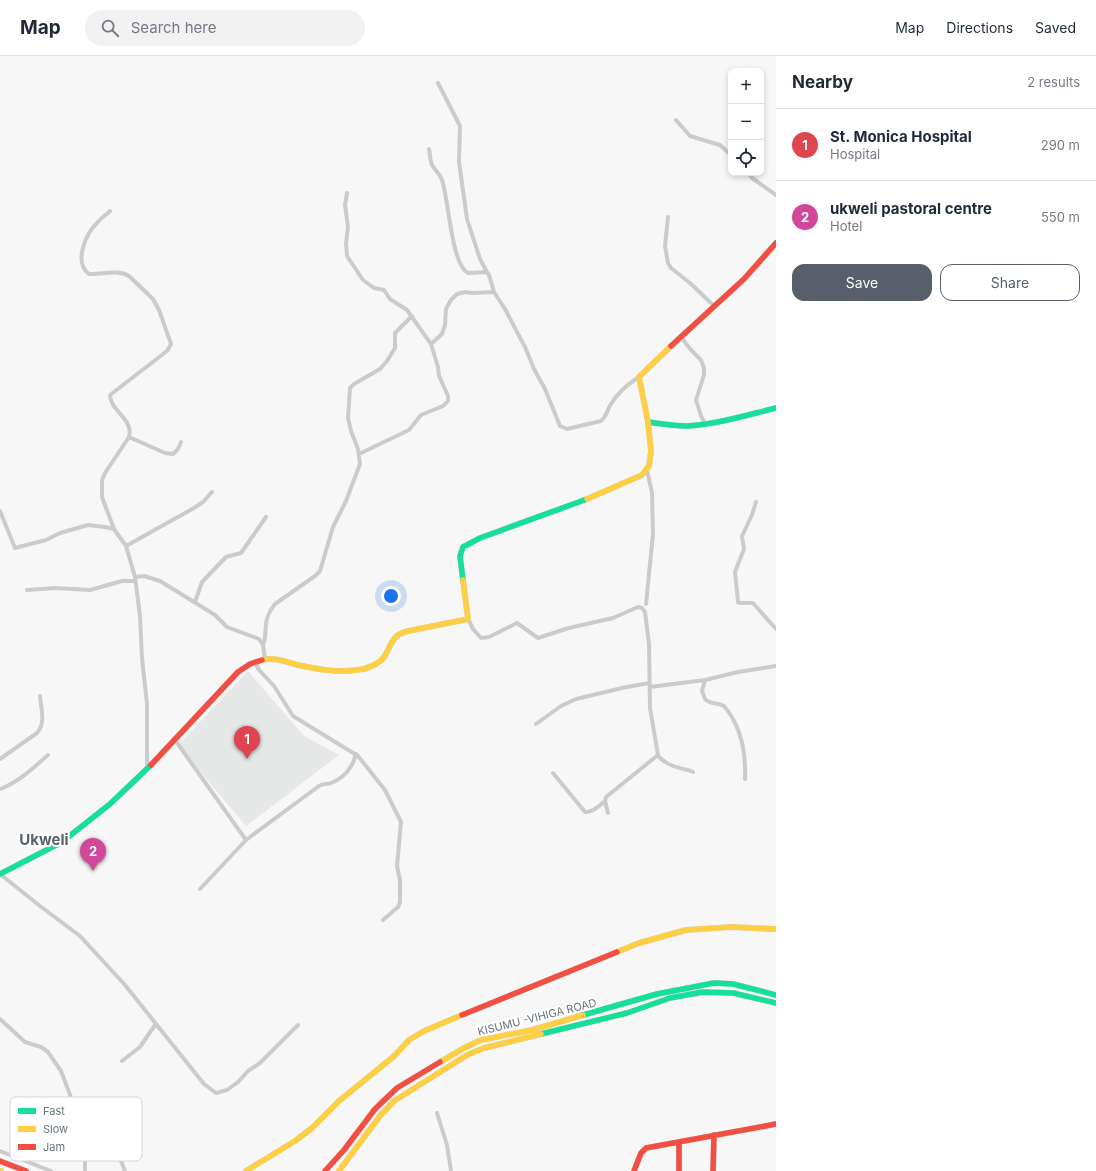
<!DOCTYPE html>
<meta charset="utf-8">
<style>
:root{--surface:#fff;--page:#f2f2f3;--text:#1f2937;--muted:#747a83;--line:#e0e1e3;--accent:#565f6a}
body{margin:0;font-family:Inter,sans-serif;background:var(--page);color:var(--text)}
.controls{position:absolute;right:12px;top:12px;display:grid;overflow:hidden;border-radius:8px;box-shadow:0 2px 6px #0003}
.controls button{width:36px;height:36px;display:grid;place-items:center;padding:0;border:0;border-bottom:1px solid var(--line);background:var(--surface);color:var(--text);font:20px sans-serif}
.you{position:absolute;left:391px;top:540px;width:14px;height:14px;margin:-10px;border:3px solid #fff;border-radius:50%;background:#1a73e8;box-shadow:0 0 0 6px #1a73e833}
.badge{display:grid;place-items:center;width:26px;height:26px;border-radius:50%;background:var(--accent);color:#fff;font-size:13px;font-weight:700}
.pin{position:absolute;translate:-50% -33px;filter:drop-shadow(0 1px 2px #0008)}
.pin::after{content:'';position:absolute;top:21px;width:14px;height:12px;background:inherit;clip-path:polygon(0 0,100% 0,50% 100%)}
.list{margin:0;padding:0;list-style:none}
h2{display:flex;justify-content:space-between;align-items:center;height:52px;margin:0;padding:0 16px;font-size:17px}
h2 small{font-size:13px;font-weight:400;color:var(--muted)}
.list li{display:grid;grid-template-columns:26px 1fr auto;gap:12px;align-items:center;box-sizing:border-box;height:72px;padding:0 16px;border-top:1px solid var(--line)}
.list b{display:block;font-size:15px;white-space:nowrap}
.list p{margin:0;font-size:13px;white-space:nowrap;color:var(--muted)}
.list em{font-size:13px;font-style:normal;color:var(--muted)}
.actions{display:flex;gap:8px;padding:12px 16px}
.actions a{flex:1;padding:9px 0;border:1px solid var(--accent);border-radius:12px;text-align:center;font-size:14px;color:var(--accent)}
.actions .main{background:var(--accent);color:#fff}
.icon{flex:none;width:22px;height:22px;fill:none;stroke:currentColor;stroke-width:2;stroke-linecap:round;stroke-linejoin:round}
.map{position:relative;flex:none;width:776px;height:1115px;overflow:hidden}
header{display:flex;align-items:center;gap:24px;box-sizing:border-box;height:56px;padding:0 20px;background:var(--surface);border-bottom:1px solid var(--line)}
header strong{font-size:19px}
nav{display:flex;gap:22px;margin-inline-start:auto;font-size:14px}
.search{width:280px;height:36px;background:var(--page);display:flex;align-items:center;gap:10px;box-sizing:border-box;padding:0 14px;border-radius:22px;color:var(--muted);font-size:15px}
main{display:flex}
aside{flex:1;background:var(--surface)}
.map>svg:first-child{display:block}
.built{fill:#e6e7e7}
.lines{fill:none;stroke-linecap:round;stroke-linejoin:round}
.fast-casing{stroke:#d3d4d4;stroke-width:6}
.slow-casing{stroke:#d3d4d4;stroke-width:6}
.jam-casing{stroke:#d3d4d4;stroke-width:6}
.street{stroke:#cacccc;stroke-width:4}
.fast{stroke:#16e098;stroke-width:5.5}
.slow{stroke:#ffcf43;stroke-width:5.5}
.jam{stroke:#f24e42;stroke-width:5.5}
.labels{text-anchor:middle;dominant-baseline:central;stroke-width:4;stroke-linejoin:round;paint-order:stroke}
.street-label{font-size:11px;fill:#66757d;stroke:#fff}
.district-label{font-size:15px;font-weight:bold;fill:#586369;stroke:#fff}
.key{fill:#fff;stroke:#d1d6d8;stroke-width:1}
.key-label{font-size:11px;fill:#66757d}
</style>
<header>
<strong>Map</strong>
<div class="search"><svg class="icon" aria-label="search" viewBox="0 0 24 24"><circle cx="10" cy="10" r="6"/><path d="M15 15l6 6"/></svg>Search here</div>
<nav><a>Map</a><a>Directions</a><a>Saved</a></nav>
</header>
<main>
<div class="map">
<svg width="776" height="1115" viewBox="0 0 776 1115">
<rect width="100%" height="100%" fill="#f7f7f7"/>
<path class="built" d="M248,615L304,680L339,699L246,770L178,689Z"/>
<g class="lines">
<g class="fast-casing">
<path id="fast" d="M648,366C661,368 675,370 688,370C718,368 747,359 776,352
M463,524L460,500L463,491L480,482L587,443
M0,818L62,786L110,748L151,709
M583,959L657,938L714,927L733,928L776,939
M541,978L627,957L670,942L703,936L733,937L776,947"/>
</g>
<g class="slow-casing">
<path id="slow" d="M587,443L642,419L649,410L651,395L648,366L639,321L671,290
M262,604C275,601 286,606 298,609C317,613 337,617 357,614C366,613 378,609 384,601C392,589 391,579 408,575L468,563L463,524
M617,896L639,887L686,874L731,871L776,873
M440,1006L464,992L481,984L532,974L583,959
M0,1115H1
M246,1115L295,1085L312,1072L339,1045L393,1001L409,984L424,975L462,959
M339,1115L380,1060L394,1045L467,999L484,992L541,978"/>
</g>
<g class="jam-casing">
<path id="jam" d="M671,290L744,223L776,187
M151,709L238,616L250,608L262,604
M462,959L617,896
M679,1086V1115
M0,1105L26,1115
M325,1115L344,1094L375,1053L397,1032L440,1006
M634,1115L641,1097L646,1092L776,1068
M713,1115L714,1079"/>
</g>
<path class="street" d="M438,27L460,70L459,106L467,163L480,203L487,216
M676,64L690,80L720,89L731,99
M429,93C430,98 430,104 432,109C435,114 440,118 442,124C449,144 451,208 468,217L487,216L489,219L494,236L505,253L525,291L534,313L545,333L560,370L567,373L601,365C607,360 607,354 611,348C618,336 628,328 639,321
M748,117L752,122L776,139
M347,137L345,149L348,171L346,187L347,200L363,224L374,232L384,234L390,243L407,254L431,288L438,311L439,320L448,340V345L443,350L421,359L409,374L359,398
M110,155C106,159 101,162 98,166C86,177 73,206 89,218C102,219 117,213 129,220L153,243L159,254L171,288L167,295L110,339C110,355 134,363 129,381L105,417L102,424V441L114,473L126,490L135,521L140,560L142,602L147,648V713
M668,161L665,190L668,207L671,212L690,227L715,251
M681,281L691,294L701,304L704,312V319L696,344L701,360L705,367
M431,288L442,278L445,269L446,253L451,244L457,238L465,236L473,237L494,236
M129,381L165,397L173,398L178,393L181,386
M756,446L752,459L742,480L744,493L735,516L738,546L739,547H753L776,573
M0,455L15,492L46,484L60,477L88,469L105,471L114,473
M126,490L194,452L203,446L212,436
M135,521L144,520L160,525L215,559L227,571L259,583L263,589L265,603
M27,534L55,532L90,534L122,525H135
M195,546L202,526L226,501L241,497L266,461
M646,548L653,478L652,437L647,414
M468,563L473,573L481,582L489,581L517,567L538,582L569,572L613,562L638,551L642,552L645,556L649,588L650,652L658,699C661,705 673,711 680,712C685,714 689,713 693,716
M263,589C266,582 265,577 266,569C266,562 271,553 275,548L315,520L320,515L333,471L346,445L360,408L358,393L351,375L348,362L350,332L354,328L380,313L387,305L395,292V277L412,260
M255,606L259,614L274,630L293,660L358,700L385,734L401,766L397,810L400,824V846L398,851L383,864
M705,624L702,635L705,643C710,649 718,646 724,650C741,670 746,698 745,723
M650,631L705,624L738,616L776,610
M536,668L561,650L576,643L622,632L649,627
M175,684L246,784
M0,703L37,677C46,667 41,653 40,640
M553,717L585,756C592,757 599,750 605,745
M0,733C18,727 34,711 48,699
M608,757L605,745L606,741L658,699
M0,818L40,850L80,880L125,929L204,1028L216,1037L227,1034L238,1026L248,1015L260,1007L298,969
M200,833L246,784L319,730C323,727 327,729 331,727C344,722 353,711 356,698
M0,963L25,986L41,991L48,996L61,1015L80,1065L85,1093V1115
M122,1005L140,991L155,969
M437,1057L447,1089L451,1115
M107,1067L112,1083L125,1115
M0,1095L51,1115"/>
<use href="#fast" class="fast"/>
<use href="#slow" class="slow"/>
<use href="#jam" class="jam"/>
</g>
<g class="labels">
<g class="street-label">
<text transform="translate(537 961) rotate(-14)">KISUMU -VIHIGA ROAD</text>
</g>
<g class="district-label">
<text x="44" y="783">Ukweli</text>
</g>
</g>
<rect x="10" y="1041" width="132" height="64" rx="6" class="key"/>
<rect x="18" y="1052" width="18" height="6" fill="#16e098"/>
<rect x="18" y="1070" width="18" height="6" fill="#ffcf43"/>
<rect x="18" y="1088" width="18" height="6" fill="#f24e42"/>
<g class="key-label">
<text x="43" y="1059">Fast</text>
<text x="43" y="1077">Slow</text>
<text x="43" y="1095">Jam</text>
</g>
</svg>
<div class="controls">
<button>+</button>
<button>−</button>
<button><svg class="icon" aria-label="locate" viewBox="0 0 24 24"><circle cx="12" cy="12" r="6"/><path d="M12 2v4M12 18v4M2 12h4M18 12h4"/></svg></button>
</div>
<div class="you"></div>
<div class="pin badge" style="left:247px;top:703px;background:#e0444e">1</div>
<div class="pin badge" style="left:93px;top:815px;background:#d1479c">2</div>
</div>
<aside>
<h2>Nearby<small>2 results</small></h2>
<ul class="list">
<li><span class="badge" style="background:#e0444e">1</span><div><b>St. Monica Hospital</b><p>Hospital</p></div><em>290 m</em></li>
<li><span class="badge" style="background:#d1479c">2</span><div><b>ukweli pastoral centre</b><p>Hotel</p></div><em>550 m</em></li>
</ul>
<div class="actions"><a class="main">Save</a><a>Share</a></div>
</aside>
</main>
